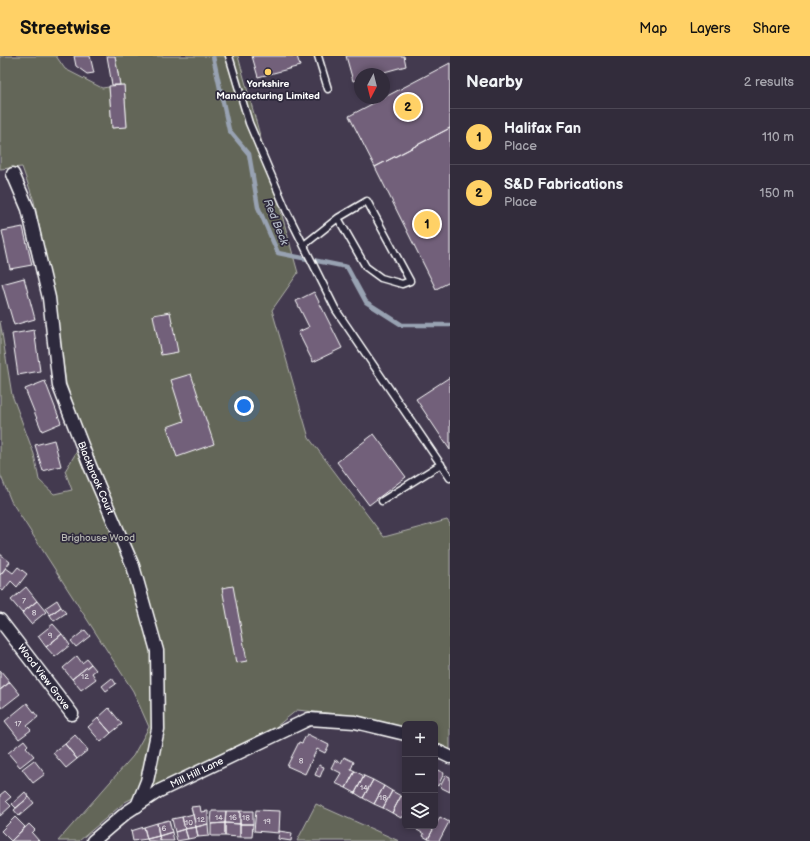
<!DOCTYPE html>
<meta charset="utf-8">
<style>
:root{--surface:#322c3b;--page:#3d3846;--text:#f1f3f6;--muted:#a8a7af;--line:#4d4855;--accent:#ffd166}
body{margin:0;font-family:"Balsamiq Sans",sans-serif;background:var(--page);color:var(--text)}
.controls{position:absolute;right:12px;bottom:12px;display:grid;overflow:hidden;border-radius:6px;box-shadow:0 2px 6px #0003}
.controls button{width:36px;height:36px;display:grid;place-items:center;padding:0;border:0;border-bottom:1px solid var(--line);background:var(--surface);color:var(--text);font:20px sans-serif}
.compass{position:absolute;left:354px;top:12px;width:36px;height:36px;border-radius:50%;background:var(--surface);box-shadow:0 2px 6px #0003;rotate:187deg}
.you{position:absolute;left:244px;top:350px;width:14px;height:14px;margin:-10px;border:3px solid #fff;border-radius:50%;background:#1a73e8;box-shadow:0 0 0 6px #1a73e833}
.badge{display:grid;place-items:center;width:26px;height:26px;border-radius:50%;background:var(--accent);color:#111;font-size:13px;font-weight:700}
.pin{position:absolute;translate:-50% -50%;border:2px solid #fff;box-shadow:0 1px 4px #0006}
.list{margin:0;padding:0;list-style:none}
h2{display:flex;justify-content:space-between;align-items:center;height:52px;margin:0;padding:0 16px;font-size:17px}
h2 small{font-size:13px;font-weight:400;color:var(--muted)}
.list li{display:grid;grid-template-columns:26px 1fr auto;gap:12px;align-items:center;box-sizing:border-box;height:56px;padding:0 16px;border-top:1px solid var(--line)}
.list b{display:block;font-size:15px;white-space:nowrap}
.list p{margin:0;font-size:13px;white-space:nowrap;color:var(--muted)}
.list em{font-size:13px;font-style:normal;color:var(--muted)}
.icon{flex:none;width:22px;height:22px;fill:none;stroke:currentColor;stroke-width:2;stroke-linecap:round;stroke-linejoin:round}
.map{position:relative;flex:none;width:450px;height:785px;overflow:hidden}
header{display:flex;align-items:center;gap:24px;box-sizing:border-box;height:56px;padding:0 20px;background:var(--accent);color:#111}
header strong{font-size:19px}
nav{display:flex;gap:22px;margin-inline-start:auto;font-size:14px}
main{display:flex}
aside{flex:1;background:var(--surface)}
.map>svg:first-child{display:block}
.green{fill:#636658;stroke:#b1b2ac}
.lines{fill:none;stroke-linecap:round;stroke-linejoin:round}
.stream{stroke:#98a2b2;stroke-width:4.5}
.building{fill:#72607a;stroke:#fff}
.lane-casing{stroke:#fff;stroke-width:9}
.street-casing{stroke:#fff;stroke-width:15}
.lane{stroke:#2f2a3d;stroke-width:6}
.street{stroke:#2f2a3d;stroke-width:12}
.poi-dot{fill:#ffd166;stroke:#2f2a3d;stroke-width:1.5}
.labels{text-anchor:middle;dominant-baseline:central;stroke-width:3.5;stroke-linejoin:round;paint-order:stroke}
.number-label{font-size:8px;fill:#dcd7de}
.poi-label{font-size:10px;font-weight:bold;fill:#fff;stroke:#2f2a3d}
.street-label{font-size:10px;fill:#fff;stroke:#2f2a3d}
.park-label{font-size:10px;fill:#b9bab4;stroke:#2f2a3d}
.water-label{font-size:11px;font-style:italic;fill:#b2b9c5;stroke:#2f2a3d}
</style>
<header>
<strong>Streetwise</strong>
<nav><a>Map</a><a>Layers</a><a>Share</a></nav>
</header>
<main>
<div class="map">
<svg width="450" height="785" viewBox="0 0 450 785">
<rect width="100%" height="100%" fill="#433a4f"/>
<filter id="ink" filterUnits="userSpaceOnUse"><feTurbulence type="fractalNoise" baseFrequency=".025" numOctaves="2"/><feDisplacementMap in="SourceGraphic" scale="8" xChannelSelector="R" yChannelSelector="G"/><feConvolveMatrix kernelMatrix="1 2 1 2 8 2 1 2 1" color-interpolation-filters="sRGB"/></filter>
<g filter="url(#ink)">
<path class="green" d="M0,0H56L65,13L102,32L109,31L112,72L127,70L124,29H120L115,0H238L298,217L272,254L309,382L384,481L447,464L450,468V694L435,686V668H405V673L354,660L297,654L267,678L172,722L125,746L79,785H58L133,700L149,671L133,635L11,445L0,418V265L12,339L34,398L39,424L54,438L72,434L65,415L85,382L66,327L54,242L34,145L22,111L0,113Z
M316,748L399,785H297Z"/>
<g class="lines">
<path class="stream" d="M213,0L229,74L249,98L258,151L278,197L347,211L366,246L402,269H450"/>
</g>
<path class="building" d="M74,0H90L94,17L87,18L76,10Z
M107,0H115L120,29H112Z
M252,0H297L300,10L258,21Z
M346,0H404L406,10L377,18H360V23L353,25Z
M450,7V72L375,111L349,60Z
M124,29L127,71L112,72L109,30Z
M450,72V226L436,233L375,111Z
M23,171L32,209L10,213L2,175Z
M24,222L35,263L14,269L2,228Z
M314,236L342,292L313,306L298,276L309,271L296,245Z
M170,256L178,296L161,299L153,259Z
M34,274L40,315L18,319L12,278Z
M191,318L214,388L177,401L167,371L184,365L171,324Z
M450,321V394L416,343Z
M45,325L61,367L42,375L25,333Z
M374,378L406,421L369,449L337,406Z
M54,384L61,410L43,415L35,389Z
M0,498L10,506L0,519Z
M18,511L27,518L17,531L11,525L3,535L0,533V519L6,512L13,517Z
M233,530L247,605L236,607L222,532Z
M26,531L37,545L22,557L11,544Z
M57,544L61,551L50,559L45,552Z
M37,545L46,556L31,568L22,557Z
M61,551L66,557L54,565L50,559Z
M53,568L62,578L46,591L38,580Z
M85,574L90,580L76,591L71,585Z
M62,578L70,589L55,601L46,591Z
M77,600L82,607L87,603L91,608L72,623L63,612Z
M91,608L96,614L92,617L96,623L81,634L72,623Z
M0,614L10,626L0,634Z
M112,622L116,628L106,635L102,630Z
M10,626L20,638L2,652L0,649V634Z
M27,647L38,661L27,670L31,674L19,683L5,665Z
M109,652L122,668L111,677L98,662Z
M98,662L111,677L101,686L88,671Z
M307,678L329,689L325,697L317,693L305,718L287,710L299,686L302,687Z
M75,679L88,694L77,703L65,688Z
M24,684L28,689L26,691L34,700L20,711L8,697Z
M65,688L77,703L66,712L53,697Z
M344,701L354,706L351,713L355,715L346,732L335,727L341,717L331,712L335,704L341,707Z
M34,704L45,718L33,727L22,713Z
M319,709L324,711L320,721L315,719Z
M435,713L444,717L438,730L435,728Z
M355,715L364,720L355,737L346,732Z
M446,719L450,721V736L440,731Z
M364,720L373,724L363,742L355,737Z
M373,724L384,730L374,748L363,742Z
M384,730L392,735L383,752L374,748Z
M5,735L11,741L6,745L11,750L0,760V739Z
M392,735L401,740L392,757L383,752Z
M25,736L29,741L16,752L12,748Z
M401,740L405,742V754L401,762L392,757Z
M29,741L34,747L19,760L14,754Z
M200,750L201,756L208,755V768L196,771L191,751Z
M256,754L280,755L279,777L254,775Z
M212,755H226L225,767L211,768Z
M226,755H240V768L225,767Z
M240,755H253V768H240Z
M193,758L196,771L185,773L182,761Z
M15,761L25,771L11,785L1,775Z
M182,761L185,773L175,776L172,763Z
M440,761L449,766L439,785H432L428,783Z
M169,764L172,776L159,780L157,767Z
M157,767L159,780L147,783L144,771Z
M225,767L240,768V781L225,780Z
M225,767V780H211V768Z
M29,768L35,774L32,777L39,785H11Z
M208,768L209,780L198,781L196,771Z
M240,768H253L252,781H240Z
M419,770H435L428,783L423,780L424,778L417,774Z
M144,771L147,783L133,785L131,775Z
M196,771L198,781L188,783L185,773Z
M185,773L188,783L177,785L175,776Z
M279,775L292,777L291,785L278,783Z
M172,776L174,785H161L159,780Z
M159,780L161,785H148L147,783Z"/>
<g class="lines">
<g class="lane-casing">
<path id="lane" d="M229,0L249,67L287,156L336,254L450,422
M318,0L328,33
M304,189L338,162L367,145L410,225L402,228L381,222L366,211L338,162
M382,445L441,408"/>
</g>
<g class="street-casing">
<g id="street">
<path id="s1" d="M13,118L28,153L49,242L59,330L90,410L133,510L157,595L158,673L147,725L137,750"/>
<path id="s2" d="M0,564L72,658"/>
<path d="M435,694L450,701"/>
<path id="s3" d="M93,785L127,756L159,735L309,663L355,666L405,678"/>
</g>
</g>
<use href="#lane" class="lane"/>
<use href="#street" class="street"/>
</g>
</g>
<circle class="poi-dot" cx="268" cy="16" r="4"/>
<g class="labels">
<g class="number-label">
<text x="24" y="544">7</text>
<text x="34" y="556">8</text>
<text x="50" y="579">9</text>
<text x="85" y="620">12</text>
<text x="18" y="667">17</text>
<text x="301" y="704">8</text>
<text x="364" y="731">14</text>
<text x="383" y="741">18</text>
<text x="219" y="761">14</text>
<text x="233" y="761">16</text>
<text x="246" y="761">18</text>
<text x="201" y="763">12</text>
<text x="267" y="765">19</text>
<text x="189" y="766">10</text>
<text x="164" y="772">6</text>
</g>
<g class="poi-label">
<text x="268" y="28">Yorkshire<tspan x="268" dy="12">Manufacturing Limited</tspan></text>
</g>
<g class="street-label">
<text stroke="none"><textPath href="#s1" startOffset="317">Blackbrook Court</textPath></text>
<text stroke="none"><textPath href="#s2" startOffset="72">Wood View Grove</textPath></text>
<text stroke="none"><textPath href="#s3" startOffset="125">Mill Hill Lane</textPath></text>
</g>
<g class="park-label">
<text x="98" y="482">Brighouse Wood</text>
</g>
<g class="water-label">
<text transform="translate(276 166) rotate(68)">Red Beck</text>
</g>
</g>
</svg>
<div class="controls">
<button>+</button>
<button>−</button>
<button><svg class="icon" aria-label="layers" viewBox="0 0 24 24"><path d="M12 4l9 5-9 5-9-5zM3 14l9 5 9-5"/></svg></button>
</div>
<svg class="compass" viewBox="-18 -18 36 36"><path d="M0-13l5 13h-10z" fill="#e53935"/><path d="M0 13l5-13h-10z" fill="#a8a7af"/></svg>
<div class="you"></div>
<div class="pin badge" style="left:427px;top:168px">1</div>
<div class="pin badge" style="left:408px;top:51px">2</div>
</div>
<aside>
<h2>Nearby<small>2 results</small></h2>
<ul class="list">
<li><span class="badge">1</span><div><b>Halifax Fan</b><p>Place</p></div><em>110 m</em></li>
<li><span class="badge">2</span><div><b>S&amp;D Fabrications</b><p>Place</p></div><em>150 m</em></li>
</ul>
</aside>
</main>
